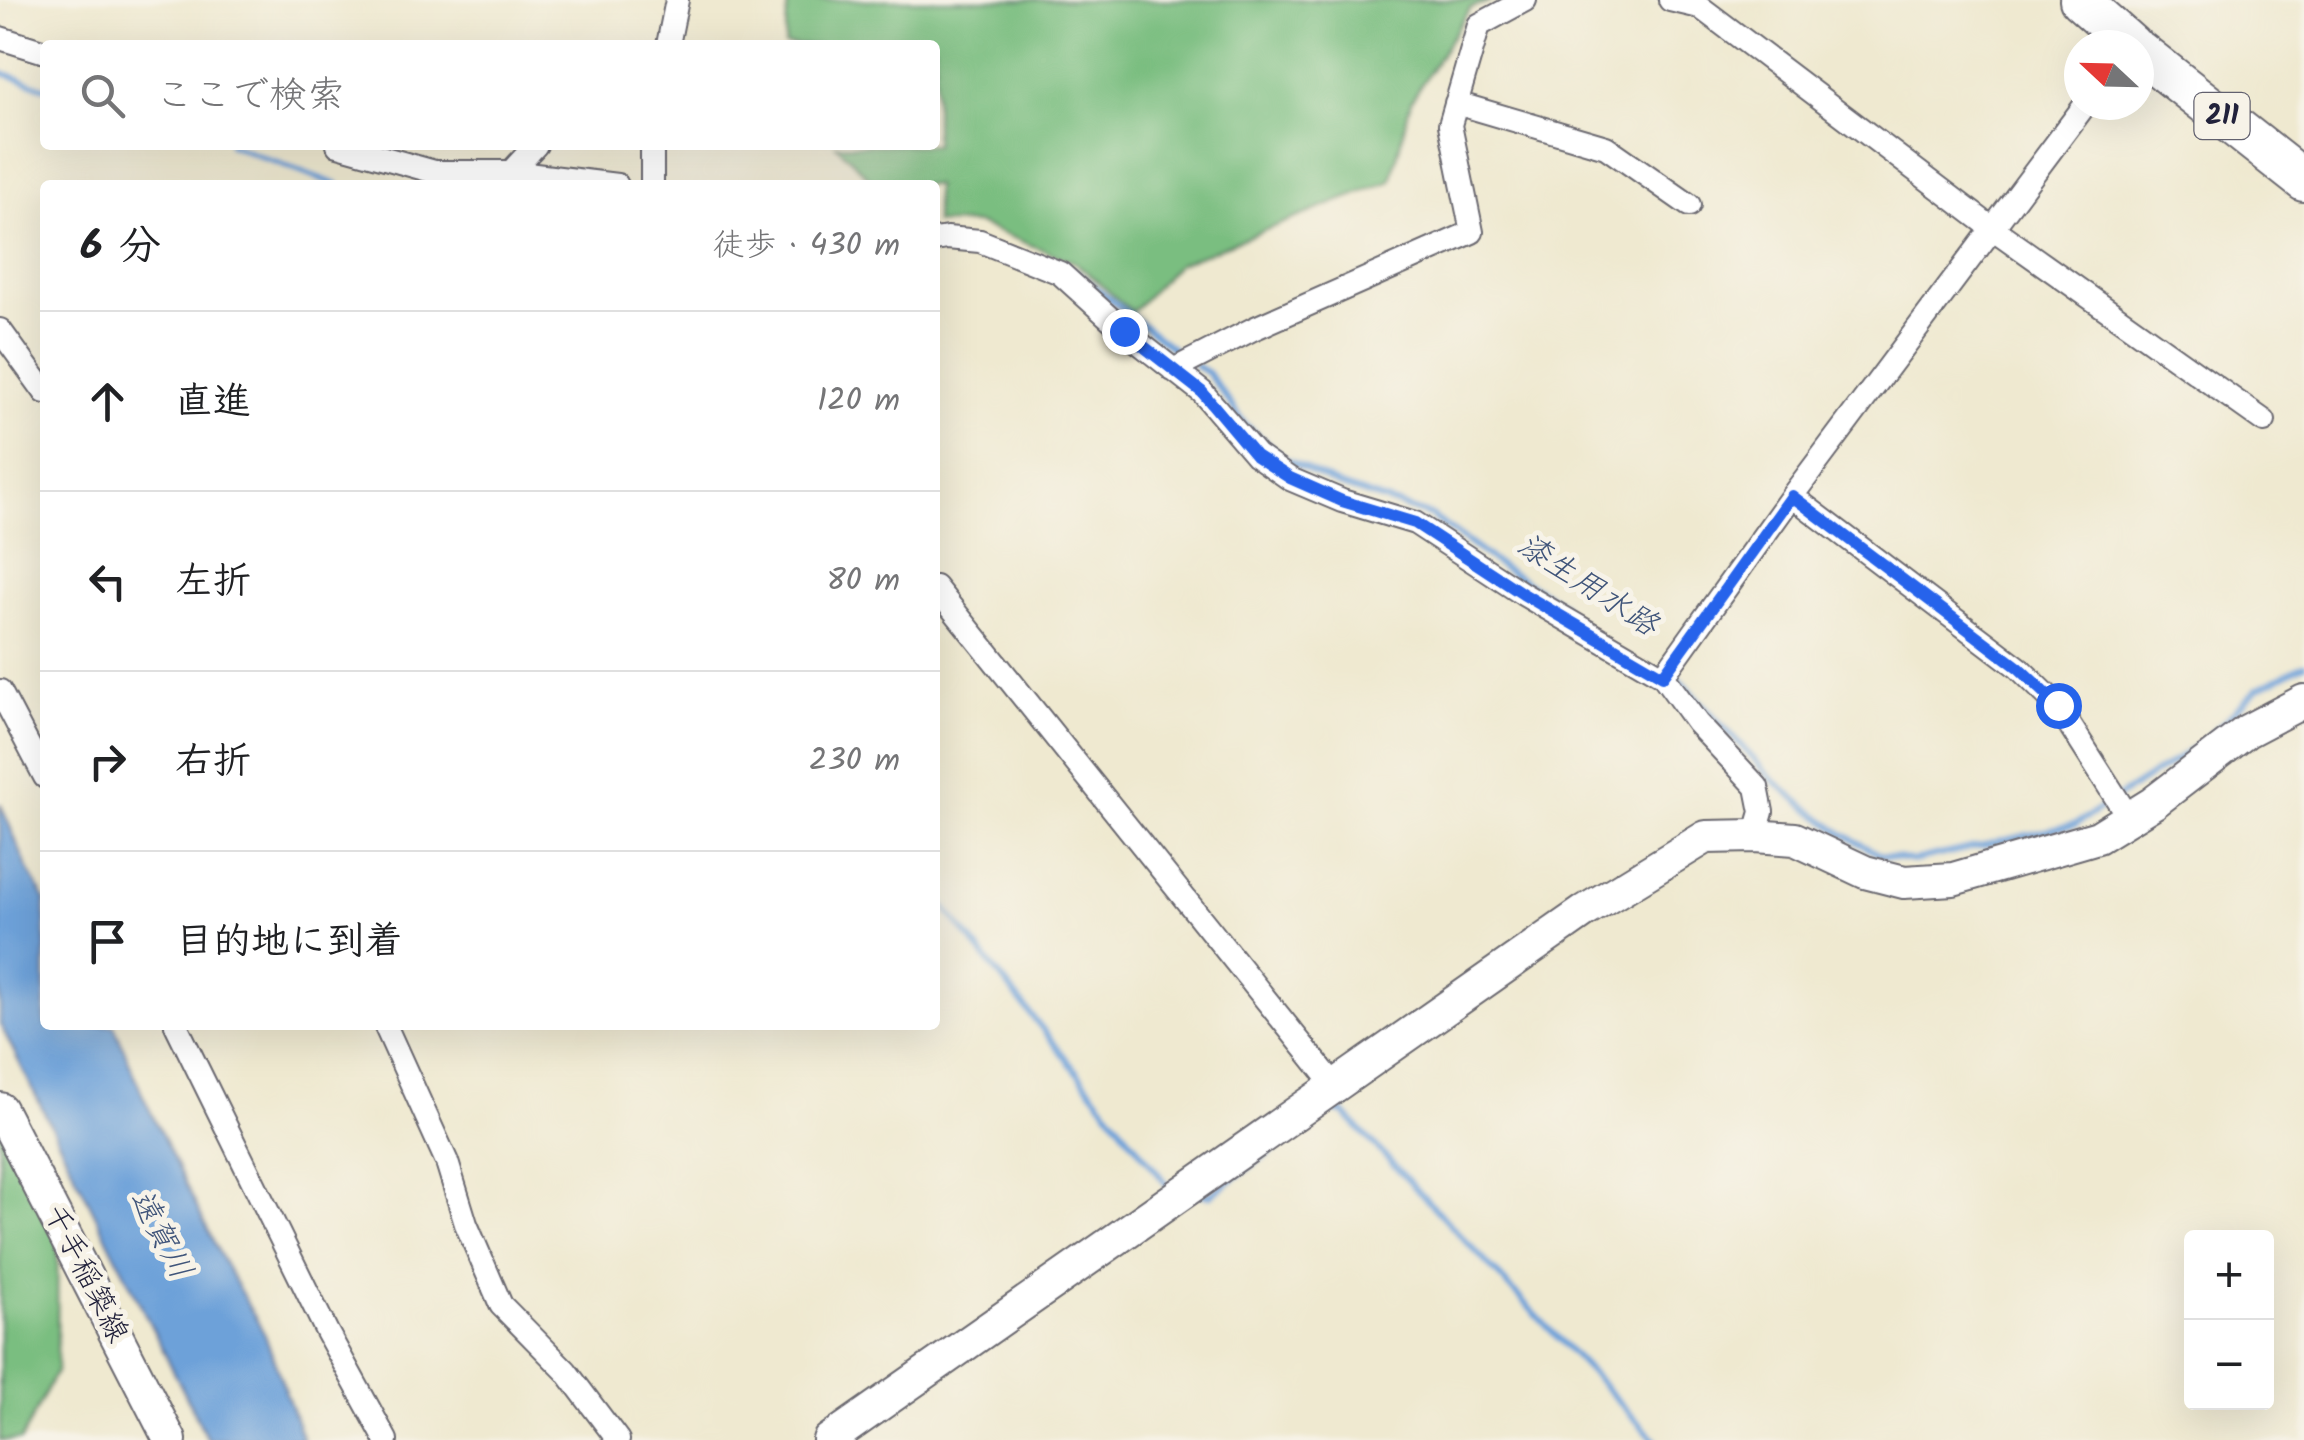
<!DOCTYPE html>
<html lang="ja">
<meta charset="utf-8">
<style>
:root{--surface:#fff;--page:#f6f6f6;--text:#202124;--muted:#757577;--line:#e0e0e0}
body{margin:0;font-family:Kalam,"Klee One",sans-serif;background:var(--page);color:var(--text)}
.controls{position:absolute;right:30px;bottom:30px;display:grid;overflow:hidden;border-radius:10px;box-shadow:0 10px 40px #0002}
.controls button{width:90px;height:90px;display:grid;place-items:center;padding:0;border:0;border-bottom:2px solid var(--line);background:var(--surface);color:var(--text);font:50px sans-serif}
.compass{position:absolute;left:2064px;top:30px;width:90px;height:90px;border-radius:50%;background:var(--surface);box-shadow:0 10px 40px #0002;rotate:292deg}
.stop{position:absolute;width:30px;height:30px;margin:-22px;border:8px solid #2563eb;border-radius:50%;background:#fff}
.stop.end{background:#2563eb;border-color:#fff;box-shadow:0 2px 10px #0008}
.list{margin:0;padding:0;list-style:none}
h2{display:flex;justify-content:space-between;align-items:center;height:130px;margin:0;padding:0 40px;font-size:42px}
h2 small{font-size:32px;font-weight:400;color:var(--muted)}
.list li{display:grid;grid-template-columns:65px 1fr auto;gap:30px;align-items:center;box-sizing:border-box;height:180px;padding:0 40px;border-top:2px solid var(--line)}
.list b{display:block;font-size:38px;white-space:nowrap}
.list em{font-size:32px;font-style:normal;color:var(--muted)}
.icon{flex:none;width:55px;height:55px;fill:none;stroke:currentColor;stroke-width:2;stroke-linecap:round;stroke-linejoin:round}
.map{position:relative;flex:none;width:2304px;height:1440px;overflow:hidden}
.search{position:absolute;background:var(--surface);box-shadow:0 10px 40px #0002;left:40px;top:40px;width:900px;height:110px;display:flex;align-items:center;gap:25px;box-sizing:border-box;padding:0 35px;border-radius:10px;color:var(--muted);font-size:38px}
.panel{position:absolute;background:var(--surface);box-shadow:0 10px 40px #0002;left:40px;top:180px;width:900px;height:850px;border-radius:10px}
.map>svg:first-child{display:block}
.forest{fill:#7abe80;stroke:#4e705e;stroke-width:2.5}
.water{fill:#6da1d9;stroke:#48628a;stroke-width:2.5}
.lines{fill:none;stroke-linecap:round;stroke-linejoin:round}
.stream{stroke:#6da1d9;stroke-width:6}
.street-casing{stroke:#6a686f;stroke-width:26}
.secondary-casing{stroke:#6a686f;stroke-width:36}
.highway-casing{stroke:#6a686f;stroke-width:44}
.street{stroke:#fff;stroke-width:22}
.secondary{stroke:#fff;stroke-width:32}
.highway{stroke:#fff;stroke-width:40}
.route{stroke:#2563eb;stroke-width:12}
.labels{text-anchor:middle;dominant-baseline:central;stroke-width:10;stroke-linejoin:round;paint-order:stroke}
.shield{fill:#f7f3e8;stroke:#62616f;stroke-width:2.5}
.shield-label{font-size:28px;font-weight:bold;fill:#22223b}
.street-label{font-size:30px;fill:#22223b;stroke:#f7f3e8}
.water-label{font-size:32px;font-style:italic;fill:#40557a;stroke:#f7f3e8}
</style>
<div class="map">
<svg width="2304" height="1440" viewBox="0 0 2304 1440">
<rect width="100%" height="100%" fill="#f7f3e8"/>
<filter id="ink" filterUnits="userSpaceOnUse"><feTurbulence type="fractalNoise" baseFrequency=".01" numOctaves="2"/><feDisplacementMap in="SourceGraphic" scale="20" xChannelSelector="R" yChannelSelector="G"/><feConvolveMatrix kernelMatrix="1 2 1 2 8 2 1 2 1" color-interpolation-filters="sRGB"/></filter>
<filter id="wash" filterUnits="userSpaceOnUse"><feTurbulence type="fractalNoise" baseFrequency=".0048" numOctaves="4" result="noise"/><feDisplacementMap in="SourceGraphic" scale="40" xChannelSelector="R" yChannelSelector="G"/><feGaussianBlur stdDeviation="2.25" result="paint"/><feColorMatrix in="noise" values="0 0 0 0 0 0 0 0 0 0 0 0 0 0 0 0 0 1.4 0 .05"/><feComposite in="paint" operator="in"/></filter>
<g filter="url(#wash)">
<rect width="100%" height="100%" fill="#efe9d0"/>
<path class="forest" d="M788,0H1494L1470,8L1411,101L1391,181L1178,264L1132,312L1076,263L978,224L935,223V185H876L836,145H935V45H785Z
M0,1124L58,1230L57,1370L21,1440H0Z"/>
<path class="water" d="M0,803L27,867L45,900V1025H114L143,1096L222,1259L265,1335L303,1440H208L0,1024Z"/>
<g class="lines">
<path class="stream" d="M0,72L45,88
M230,145L338,185
M1074,271L1186,359
M1196,366L1208,373L1245,424L1286,459L1338,485L1432,516L1497,564L1564,605
M1673,672L1772,779L1802,804L1842,833L1880,855L1913,861L2076,824L2202,743L2257,689L2304,665
M935,895L1169,1187
M1201,1194L1209,1196L1329,1110L1343,1112L1655,1440"/>
</g>
</g>
<g filter="url(#ink)">
<g class="lines">
<g class="street-casing">
<path id="street" d="M1670,0L1700,7L1992,228L2264,421
M0,38L45,52
M668,45L677,0
M1456,103L1606,147L1689,205
M338,145L435,172H511L617,185
M652,145V185
M511,172L536,145
M935,240L947,238L980,241L1060,273L1124,331L1202,392L1256,455L1290,479L1342,501L1415,523L1523,594L1663,676L1697,723L1757,787L1762,812L1755,836
M0,330L45,392
M1173,370L1253,329L1472,232L1450,125L1479,25L1525,0
M1792,496L2019,668L2057,705L2129,818
M935,587L1336,1087
M1663,676L1792,496L2085,105
M0,691L45,777
M176,1025L327,1332L386,1440
M385,1025L447,1162L466,1224L501,1305L566,1371L618,1440"/>
</g>
<g class="secondary-casing">
<path id="secondary" d="M0,1109L170,1440
M829,1440L1585,911L1706,837L1755,836L1795,839L1865,872L1904,882L1953,879L2098,837L2153,803L2247,731L2304,701"/>
</g>
<g class="highway-casing">
<path id="highway" d="M2080,0L2131,45
M2139,51L2304,181"/>
</g>
<use href="#street" class="street"/>
<use href="#secondary" class="secondary"/>
<use href="#highway" class="highway"/>
</g>
</g>
<g class="lines" filter="url(#ink)">
<path class="route" d="M1124,331L1202,392L1256,456L1290,478L1342,501L1415,523L1523,594L1663,676L1792,496L2019,668L2058,705"/>
</g>
<g class="labels">
<rect class="shield" x="2194.5" y="93" width="55" height="46" rx="8"/>
<g class="shield-label">
<text x="2222" y="116">211</text>
</g>
<g class="street-label">
<text transform="translate(85 1274) rotate(63)">千手稲築線</text>
</g>
<g class="water-label">
<text transform="translate(1587 586) rotate(33)">漆生用水路</text>
<text transform="translate(160 1235) rotate(62)">遠賀川</text>
</g>
</g>
</svg>
<div class="controls">
<button>+</button>
<button>−</button>
</div>
<svg class="compass" viewBox="-18 -18 36 36"><path d="M0-13l5 13h-10z" fill="#e53935"/><path d="M0 13l5-13h-10z" fill="#757577"/></svg>
<div class="stop" style="left:2058px;top:705px"></div>
<div class="stop end" style="left:1124px;top:331px"></div>
<div class="search"><svg class="icon" aria-label="search" viewBox="0 0 24 24"><circle cx="10" cy="10" r="6"/><path d="M15 15l6 6"/></svg>ここで検索</div>
<section class="panel">
<h2>6 分<small>徒歩 · 430 m</small></h2>
<ul class="list">
<li><svg class="icon" aria-label="ahead" viewBox="0 0 24 24"><path d="M12 20V5M6 11l6-6 6 6"/></svg><div><b>直進</b></div><em>120 m</em></li>
<li><svg class="icon" aria-label="left" viewBox="0 0 24 24"><path d="M17 20v-9H6M10 6l-5 5 5 5"/></svg><div><b>左折</b></div><em>80 m</em></li>
<li><svg class="icon" aria-label="right" viewBox="0 0 24 24"><path d="M7 20v-9h11M14 6l5 5-5 5"/></svg><div><b>右折</b></div><em>230 m</em></li>
<li><svg class="icon" aria-label="arrive" viewBox="0 0 24 24"><path d="M6 21V4h12l-3 4 3 4H6"/></svg><div><b>目的地に到着</b></div></li>
</ul>
</section>
</div>
